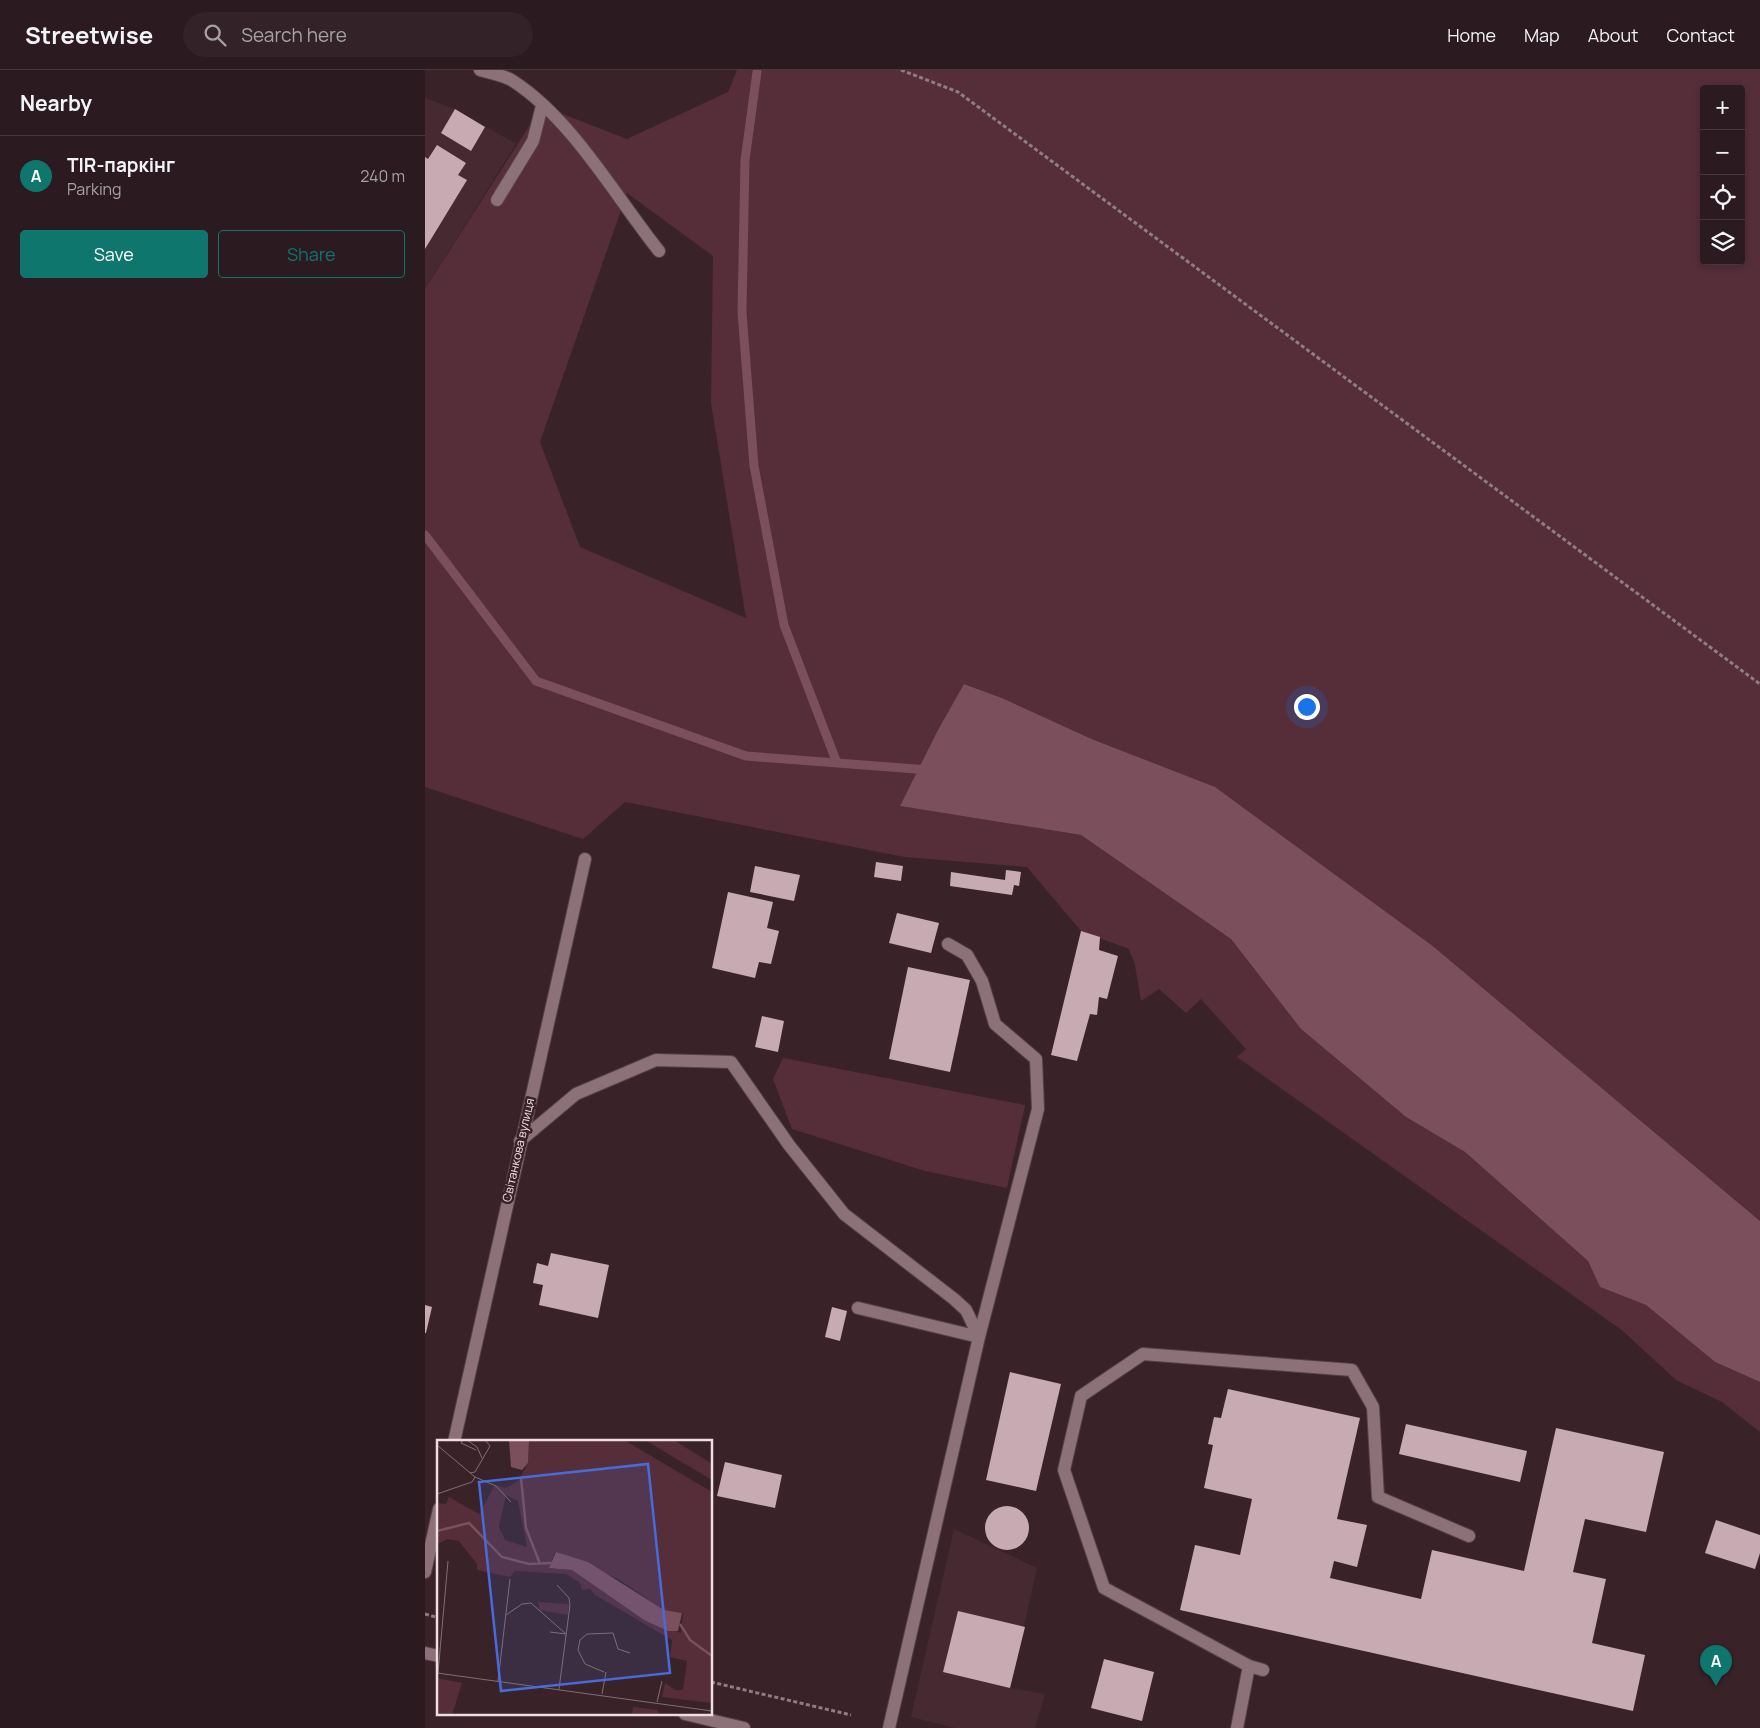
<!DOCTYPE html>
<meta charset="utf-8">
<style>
:root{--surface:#2b1a1f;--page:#332328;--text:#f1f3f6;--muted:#a6a1a4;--line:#47383d;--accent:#0f766e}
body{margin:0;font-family:Manrope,sans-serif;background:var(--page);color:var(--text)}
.controls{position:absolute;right:15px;top:15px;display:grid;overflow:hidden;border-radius:5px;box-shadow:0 2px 8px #0003}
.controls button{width:45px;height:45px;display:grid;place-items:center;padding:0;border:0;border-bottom:1px solid var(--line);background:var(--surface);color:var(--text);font:25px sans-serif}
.you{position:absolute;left:881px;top:636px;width:18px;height:18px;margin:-12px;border:4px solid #fff;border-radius:50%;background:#1a73e8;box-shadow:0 0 0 8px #1a73e833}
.badge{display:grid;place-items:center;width:32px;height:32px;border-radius:50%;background:var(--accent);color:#fff;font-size:16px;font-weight:700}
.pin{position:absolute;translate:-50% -41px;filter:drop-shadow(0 1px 2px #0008)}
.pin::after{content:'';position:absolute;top:26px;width:18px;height:15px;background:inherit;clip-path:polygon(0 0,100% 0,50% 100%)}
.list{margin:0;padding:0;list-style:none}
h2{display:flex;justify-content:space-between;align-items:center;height:65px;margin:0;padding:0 20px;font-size:21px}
h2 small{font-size:16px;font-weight:400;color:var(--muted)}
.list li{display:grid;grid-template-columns:32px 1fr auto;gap:15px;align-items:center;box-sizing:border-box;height:80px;padding:0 20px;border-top:1px solid var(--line)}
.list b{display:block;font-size:19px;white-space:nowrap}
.list p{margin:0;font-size:16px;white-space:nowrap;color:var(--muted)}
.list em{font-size:16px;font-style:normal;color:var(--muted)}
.actions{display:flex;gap:10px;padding:15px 20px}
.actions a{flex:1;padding:11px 0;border:1px solid var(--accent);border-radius:5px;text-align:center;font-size:18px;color:var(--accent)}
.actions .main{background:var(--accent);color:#fff}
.icon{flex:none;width:28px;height:28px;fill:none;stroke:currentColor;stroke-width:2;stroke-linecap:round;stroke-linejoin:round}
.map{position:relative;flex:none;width:1335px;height:1658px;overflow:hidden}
header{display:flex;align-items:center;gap:30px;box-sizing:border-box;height:70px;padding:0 25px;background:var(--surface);border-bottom:1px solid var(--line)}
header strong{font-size:24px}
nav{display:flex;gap:28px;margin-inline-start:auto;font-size:18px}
.search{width:350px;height:45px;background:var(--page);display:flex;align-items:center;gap:12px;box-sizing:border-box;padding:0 18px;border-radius:28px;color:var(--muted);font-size:19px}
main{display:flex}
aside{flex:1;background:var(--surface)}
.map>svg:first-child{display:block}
.built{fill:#472932}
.green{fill:#552e3a;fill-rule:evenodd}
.water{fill:#7b4f5c}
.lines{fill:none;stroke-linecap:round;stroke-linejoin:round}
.stream{stroke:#7b4f5c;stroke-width:9}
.building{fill:#c8abb2}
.lane-casing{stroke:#554248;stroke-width:14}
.street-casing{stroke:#554248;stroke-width:14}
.path{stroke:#907d82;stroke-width:3;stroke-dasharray:4 2.5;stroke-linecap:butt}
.lane{stroke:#8d7179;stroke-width:12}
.street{stroke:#8d7179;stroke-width:12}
.labels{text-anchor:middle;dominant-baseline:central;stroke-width:5;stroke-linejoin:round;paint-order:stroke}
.street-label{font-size:12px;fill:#eedee2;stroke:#392329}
.inset-river{fill:none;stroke:#7b4f5c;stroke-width:2.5}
.inset-road{fill:none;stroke:#816e73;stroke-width:1}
.view{fill:#476bda;fill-opacity:0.15;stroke:#476bda;stroke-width:2.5}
.inset-edge{fill:none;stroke:#eedee2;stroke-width:2.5}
</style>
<header>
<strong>Streetwise</strong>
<div class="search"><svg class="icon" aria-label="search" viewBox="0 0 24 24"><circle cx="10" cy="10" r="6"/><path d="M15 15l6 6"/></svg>Search here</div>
<nav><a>Home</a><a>Map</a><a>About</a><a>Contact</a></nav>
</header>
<main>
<aside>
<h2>Nearby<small></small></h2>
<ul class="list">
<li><span class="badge">A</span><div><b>TIR-паркінг</b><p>Parking</p></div><em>240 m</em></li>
</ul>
<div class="actions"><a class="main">Save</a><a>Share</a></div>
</aside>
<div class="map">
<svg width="1335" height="1658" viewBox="0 0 1335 1658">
<rect width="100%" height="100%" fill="#392329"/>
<path class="built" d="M0,28L30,39L91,74L0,219Z
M529,1459L612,1498L585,1618L620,1624L610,1658H530L486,1647Z"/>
<path class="green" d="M312,0H1335V1151L1009,877L669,670L577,628L540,614L475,736L656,765L806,869L876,959L981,1047L1040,1082L1163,1191L1175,1217L1221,1235L1290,1292L1335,1312V1362L1297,1332L1251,1310L1198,1261L812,987L821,979L776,929L761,943L734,919L716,931L710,895L704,879L656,861L602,797L480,787L200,732L158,769L0,717V219L117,36L202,69L303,22ZM1279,19H1316V191H1279ZM202,123L288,186L286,333L321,548L155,477L115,372Z
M358,988L600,1035L582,1118L500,1101L367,1059L348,1009Z"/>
<path class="water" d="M539,614L577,628L669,670L790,717L1009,877L1335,1151V1312L1290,1292L1221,1235L1175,1217L1163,1191L1040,1082L981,1047L876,959L806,869L656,765L475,736L513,660Z"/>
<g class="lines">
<path class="stream" d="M332,2L320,90L317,242L329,396L359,555L412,693
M0,465L111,611L321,686L504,700"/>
</g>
<path class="building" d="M30,39L60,57L46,81L16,63Z
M12,75L41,93L33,105L42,110L0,179V87L3,89Z
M451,792L478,796L476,811L449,807Z
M330,796L375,805L369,831L325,822Z
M581,800L596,802L594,816L589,815L587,825L525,816L526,802L580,810Z
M303,822L348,832L342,858L354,861L346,894L334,892L330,908L287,898Z
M472,843L514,853L506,883L464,873Z
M656,861L675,867L674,880L693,886L682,929L674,927L672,945L665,944L652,991L626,985Z
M483,897L545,910L525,1002L464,989Z
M337,946L359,951L353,982L330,977Z
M126,1183L184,1195L173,1248L114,1235L118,1215L108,1213L112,1193L123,1196Z
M0,1235L7,1237L1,1263H0Z
M407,1237L422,1241L415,1271L400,1267Z
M585,1302L636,1314L611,1421L561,1410Z
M803,1319L935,1348L912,1449L942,1455L932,1497L909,1491L905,1508L996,1529L1007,1480L1099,1501L1131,1358L1239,1382L1221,1462L1160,1449L1148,1502L1181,1509L1167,1573L1220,1585L1208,1641L755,1540L770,1475L815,1485L827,1429L779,1418L788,1375L783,1374L789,1347L796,1348Z
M981,1354L1102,1381L1095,1412L974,1384Z
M300,1392L357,1405L350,1438L292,1426Z
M560 1458a22 22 0 1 1 44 0a22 22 0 1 1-44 0Z
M1291,1450L1335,1465V1483L1330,1499L1280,1483Z
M533,1541L600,1557L585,1618L518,1602Z
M679,1589L729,1602L717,1651L666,1638Z"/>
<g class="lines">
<g class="lane-casing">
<path id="lane" d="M55,0C65,3 79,5 88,11C148,50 190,126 234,181
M72,130L108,71L117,36
M95,1071L151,1024L231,990L306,992L364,1075L419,1144L529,1229L541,1240L554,1267L433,1238
M824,1596L679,1518L639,1400L656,1326L718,1284L927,1300L948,1337L953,1427L1044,1466
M464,1658L554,1267L613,1039L611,989L570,954L557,911L542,885L523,874
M812,1658L824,1596L838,1600"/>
</g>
<g class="street-casing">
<path id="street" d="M29,1372L160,789
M0,1502L14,1439
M0,1583L14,1586
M260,1644L319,1658"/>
</g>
<path class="path" d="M476,0L533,22L1335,614
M0,1544L14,1548
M286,1612L426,1645"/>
<use href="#lane" class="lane"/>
<use href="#street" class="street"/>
</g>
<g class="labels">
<g class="street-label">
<text transform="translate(93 1080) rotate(-77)">Світанкова вулиця</text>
</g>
</g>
<g transform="translate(12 1370)">
<rect width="275" height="275" fill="#392329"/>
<path d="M92,0H187L275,52V263L225,257L228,243L238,250H246L250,221L233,217L235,200L158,155L153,149L145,150L143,143L129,134L78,131L73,137L40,130V124L22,101L11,99L0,104V63L9,64L12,57L42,74L58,45L69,48L81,41L91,23ZM69,55L81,61L90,107L68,100L62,87ZM118,112L181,139L227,170L246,173L244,193L207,180L135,130L112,128ZM208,0H237L275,24V40ZM101,162L132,164L131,175L103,170ZM0,238L25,243L15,275H0ZM196,267L220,270L223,275H195Z" fill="#552e3a" fill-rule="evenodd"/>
<path d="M72,0H92L91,23L85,30L74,27ZM119,112L151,122L227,170L245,173L241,191H231L207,180L135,130L112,128Z" fill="#7b4f5c"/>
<path class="inset-river" d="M84,38L89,88L103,124M0,91L32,83L65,117L92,124L115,123M243,184L253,200L275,216"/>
<path class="inset-road" d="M26,0L24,3L39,10M30,0L40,7L45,18M0,5L38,37L59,46L74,62M33,33L38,32L53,6L48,0M0,54L35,42L38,37M120,145L132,158L133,165L122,249M69,175L85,164L94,163L129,194L113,192M167,232L148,224L141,210L143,200L150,194L176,193L181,209L193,213M0,233L275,271M1,233L11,121M61,241L73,139M165,254L169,232M220,262L225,241"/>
<path class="view" d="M211,24L233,233L64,251L42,42Z"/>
<rect width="275" height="275" class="inset-edge"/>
</g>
</svg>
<div class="controls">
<button>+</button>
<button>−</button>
<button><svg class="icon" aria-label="locate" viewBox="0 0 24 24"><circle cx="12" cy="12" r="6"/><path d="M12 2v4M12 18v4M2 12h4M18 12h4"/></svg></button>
<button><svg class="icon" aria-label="layers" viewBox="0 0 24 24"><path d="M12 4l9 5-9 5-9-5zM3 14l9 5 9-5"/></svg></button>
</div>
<div class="you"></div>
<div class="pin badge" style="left:1291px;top:1616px">A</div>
</div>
</main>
